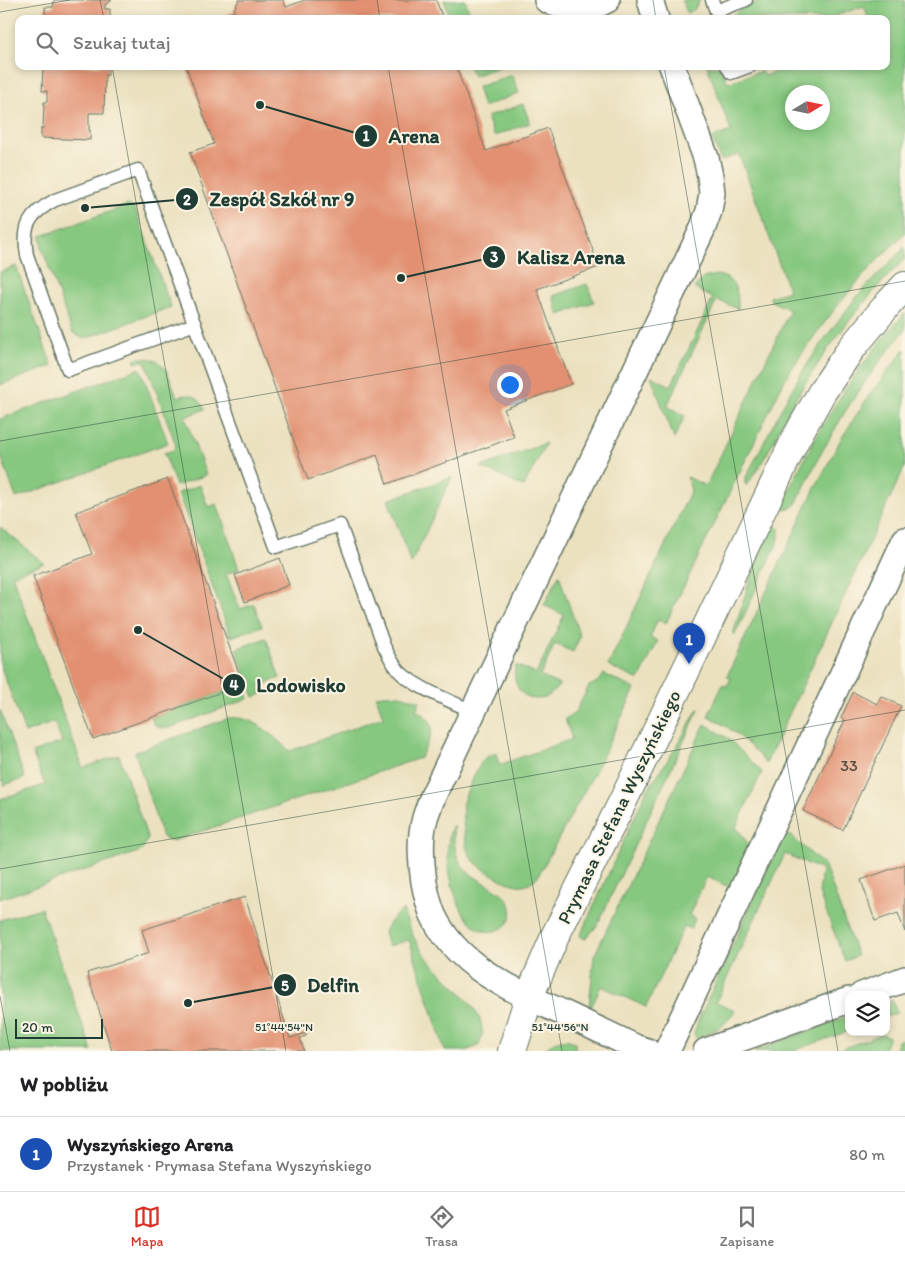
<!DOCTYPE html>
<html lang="pl">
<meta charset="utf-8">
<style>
:root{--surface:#fff;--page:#f2f2f2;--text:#202124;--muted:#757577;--line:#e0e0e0;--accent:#d93025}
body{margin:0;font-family:Itim,sans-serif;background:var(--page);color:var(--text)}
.controls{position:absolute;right:15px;bottom:15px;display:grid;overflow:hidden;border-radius:10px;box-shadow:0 2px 8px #0003}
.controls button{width:45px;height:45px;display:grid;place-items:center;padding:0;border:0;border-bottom:1px solid var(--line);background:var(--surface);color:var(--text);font:25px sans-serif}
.compass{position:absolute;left:785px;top:85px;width:45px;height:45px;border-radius:50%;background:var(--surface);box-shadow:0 2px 8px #0003;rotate:80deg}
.scale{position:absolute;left:15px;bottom:12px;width:88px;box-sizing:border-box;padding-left:5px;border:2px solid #1f3d34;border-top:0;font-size:14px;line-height:18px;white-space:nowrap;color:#1f3d34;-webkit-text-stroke:4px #fcf5e5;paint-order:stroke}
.you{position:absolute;left:509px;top:384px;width:18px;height:18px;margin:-12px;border:4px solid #fff;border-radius:50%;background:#1a73e8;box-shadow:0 0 0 8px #1a73e833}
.badge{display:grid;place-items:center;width:32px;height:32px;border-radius:50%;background:var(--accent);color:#fff;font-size:16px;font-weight:700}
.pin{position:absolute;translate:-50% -41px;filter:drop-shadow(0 1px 2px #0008)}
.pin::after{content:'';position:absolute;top:26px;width:18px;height:15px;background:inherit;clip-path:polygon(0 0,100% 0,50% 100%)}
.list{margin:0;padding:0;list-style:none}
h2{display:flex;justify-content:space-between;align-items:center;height:65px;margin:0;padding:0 20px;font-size:21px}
h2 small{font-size:16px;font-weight:400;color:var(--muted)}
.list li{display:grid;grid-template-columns:32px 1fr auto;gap:15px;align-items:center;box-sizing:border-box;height:75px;padding:0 20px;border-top:1px solid var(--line)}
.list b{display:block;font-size:19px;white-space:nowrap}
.list p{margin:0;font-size:16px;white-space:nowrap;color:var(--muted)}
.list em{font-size:16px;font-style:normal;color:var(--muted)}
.icon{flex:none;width:28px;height:28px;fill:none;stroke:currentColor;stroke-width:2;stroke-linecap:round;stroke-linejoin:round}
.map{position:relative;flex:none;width:905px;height:1051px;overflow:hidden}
.search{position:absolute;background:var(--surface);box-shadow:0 2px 8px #0003;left:15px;right:15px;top:15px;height:55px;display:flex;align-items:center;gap:12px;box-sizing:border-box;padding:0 18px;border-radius:10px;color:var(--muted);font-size:19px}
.sheet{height:140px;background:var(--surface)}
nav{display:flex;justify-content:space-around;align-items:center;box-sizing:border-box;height:70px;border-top:1px solid var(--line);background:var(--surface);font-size:14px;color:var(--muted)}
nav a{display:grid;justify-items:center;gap:2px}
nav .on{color:var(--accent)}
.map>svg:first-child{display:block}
.green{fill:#86c880;stroke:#52825a;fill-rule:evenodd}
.building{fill:#e29071}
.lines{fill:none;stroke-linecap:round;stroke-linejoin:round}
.service-casing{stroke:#667665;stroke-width:15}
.minor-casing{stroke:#667665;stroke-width:28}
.tertiary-casing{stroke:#667665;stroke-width:30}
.service{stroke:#fff;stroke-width:12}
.minor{stroke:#fff;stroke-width:25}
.tertiary{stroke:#fff;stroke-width:28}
.ticks{fill:none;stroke:#1f3d34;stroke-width:1;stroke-opacity:0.45}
.labels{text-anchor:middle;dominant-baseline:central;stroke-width:4;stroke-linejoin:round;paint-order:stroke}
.number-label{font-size:16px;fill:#505243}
.street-label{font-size:19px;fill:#1f3d34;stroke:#fcf5e5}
.ticks-label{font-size:12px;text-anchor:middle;fill:#1f3d34;stroke:#fcf5e5;stroke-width:4;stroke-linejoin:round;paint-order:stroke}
.leader{fill:none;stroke:#1f3d34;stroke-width:2}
.callout-dot{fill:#1f3d34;stroke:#fcf5e5;stroke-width:2}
.mark-label{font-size:15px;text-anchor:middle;font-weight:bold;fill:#fff}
.callout-label{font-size:20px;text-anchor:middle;font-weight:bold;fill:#1f3d34;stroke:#fcf5e5;stroke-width:4;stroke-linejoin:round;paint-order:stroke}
</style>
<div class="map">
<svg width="905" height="1051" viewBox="0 0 905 1051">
<rect width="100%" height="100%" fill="#fcf5e5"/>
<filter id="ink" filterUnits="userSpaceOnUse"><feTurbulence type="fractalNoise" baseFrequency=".02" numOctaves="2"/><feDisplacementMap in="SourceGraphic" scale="10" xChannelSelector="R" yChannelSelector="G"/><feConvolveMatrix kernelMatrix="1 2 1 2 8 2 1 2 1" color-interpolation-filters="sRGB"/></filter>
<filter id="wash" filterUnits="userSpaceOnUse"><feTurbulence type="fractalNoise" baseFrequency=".0096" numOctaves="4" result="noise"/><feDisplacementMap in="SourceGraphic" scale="20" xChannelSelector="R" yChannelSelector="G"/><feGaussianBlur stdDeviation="1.12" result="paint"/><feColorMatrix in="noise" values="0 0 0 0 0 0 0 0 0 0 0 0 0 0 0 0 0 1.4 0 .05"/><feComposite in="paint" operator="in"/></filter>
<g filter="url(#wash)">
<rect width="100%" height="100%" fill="#ebe1bf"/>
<path class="green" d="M444,0H465L472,19H451Z
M682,0H700L695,9L687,13Z
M765,0H905V233C858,277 821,324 786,377L666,623L658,620L650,637L658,641L639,680L608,666L691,490L687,477L706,486L790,310L771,301L770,297L789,291L739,154L721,161L712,138L731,131L707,66H720L728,83L761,71L764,76L792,66H886V19H869L864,6L826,19H730C739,7 752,5 765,0ZM792,92H822V122H792Z
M469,66H502L473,76Z
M512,75L519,93L483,107L477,87Z
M523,104L530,123L494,136L487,117Z
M128,205L135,209L171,307L84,339L72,332L42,248L41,236Z
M905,247V259C859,303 822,354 790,408C784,418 780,429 775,439C767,455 757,470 747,485L745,484V479L788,396L802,372L826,337L858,295Z
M16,266L52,366L0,385V272Z
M716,275C735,277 739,292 738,309L717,300L667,406L685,416L674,439L651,376L671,386L713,298L694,288L703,278Z
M587,284L594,302L559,315L553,296Z
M905,313V330L874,369L846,410L819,457L796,504L791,508L784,509L782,507C811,437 854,369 905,313Z
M905,349V466L766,764C750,744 731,727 708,716L723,684L727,686L731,678L727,676L815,488L841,439L870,394Z
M140,358C167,357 169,377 177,397C192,393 197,395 205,409L185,417L206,475L176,486L164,453L174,450L176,445L146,363L142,361L135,363L134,360Z
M140,368L168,443L16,498L0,453V419Z
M546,443L524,487L481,467Z
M452,477L411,564L388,500Z
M200,485L208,507L217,504L239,569L226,574L240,609L254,604L262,626L231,637L178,493Z
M774,524L779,529V539L735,635L733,634L755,563Z
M0,527L44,563L12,575L83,768L119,755L148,839L141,851L0,899V799L45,785L32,753L62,742L54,722L25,733L0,664Z
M559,575L580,637L573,652L555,644L540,676L560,685C555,690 550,696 544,698C523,704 510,683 516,665L536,674L564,615L544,605Z
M266,638L280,678L259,686L262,694L254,697L236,649Z
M604,674L635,689L597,768L538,876C533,882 526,886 518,885C505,884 472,865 468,852C465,846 461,808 463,802C465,796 480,761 485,758C488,756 492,755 496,753L499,765L572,739L565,719L575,713L589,686C596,683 600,681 604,674Z
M243,684L248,699L169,728C159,728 155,728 151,718Z
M384,695H400L420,701L416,710C442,724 430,737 420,758L173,841L162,837L135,752L229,718C257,716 270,735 290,751L383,717L376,696Z
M698,709H699L597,926L585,939L580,936L646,792L677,746Z
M0,710L25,778L4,785L0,773Z
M705,724L729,739L762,772L736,827L751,848L731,888L707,877L689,915L695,919L691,929L684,926L646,1007L601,986L591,1008L589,1007L594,956Z
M453,825C454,841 454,856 464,868C478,885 516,889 511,917C509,923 504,928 498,930C457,945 438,850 453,825Z
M790,835L825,866L857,956L845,961L819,893L822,870L785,854L716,1002L735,1010C724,1028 716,1030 696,1038L694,1034L698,1021L782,838Z
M41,908L92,1051H0V920Z
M403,910C408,926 415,942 425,955C441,978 486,1005 482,1036C481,1039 479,1043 478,1046L465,1051H445L409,940L388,946L384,932C389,922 393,916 403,910Z
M892,1000L897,1013L886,1017V1002Z
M849,1016V1031L793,1051H754Z
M882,1034L889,1037L883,1051H835Z
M905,1038V1051H894L898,1041Z
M566,1039L575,1042V1051H545C550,1042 556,1041 566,1039Z"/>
<g id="blocks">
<path class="building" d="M54,0H112L107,4H105V9H110V19H45V7H53Z
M239,0H283L286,7L305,0H436L443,19H215L235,11L234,9Z
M43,66H108V75H105L104,113H89V130H90V140L41,138V128H43L44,102H47V91H42Z
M186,66H424V67L427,66H456L486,151L548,128L599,267L537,289L571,384L504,409L514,437L387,484L377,455L308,480L190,152L214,144Z
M168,479L243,684L93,739L33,576L92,554L76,512Z
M280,558L289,585L245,602L235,575Z
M853,692L877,704L881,696L901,706L843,830L803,811L845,720L841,718Z
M905,864V932L898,913L875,921L861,880Z
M245,897L290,1038L306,1033V1036L300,1038L304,1051H112L87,973L149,953L142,930Z"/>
</g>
</g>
<g filter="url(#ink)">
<use href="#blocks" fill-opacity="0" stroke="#667665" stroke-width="1"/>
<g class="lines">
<g class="service-casing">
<path id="service" d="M712,0L716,11L746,0
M727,66L731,73L750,66
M195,324L68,370L27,255C22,226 29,214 55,200L138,170L276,547L340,525L384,646C389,656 393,665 401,673C417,688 453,702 474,712"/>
</g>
<g class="minor-casing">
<path id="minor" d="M547,0C564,10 590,10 607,0
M650,0L656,19
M862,995L905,979
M647,1051L637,1048C612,1036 587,1024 561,1012C513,990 457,967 433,915C429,905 426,893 424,882C421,861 419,839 425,818C427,811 430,804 433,796L702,230L709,211L712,193L710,176L706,158L672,66
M667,1051L905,540
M706,1051L849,1000"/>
</g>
<g class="tertiary-casing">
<path id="tertiary" d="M512,1051L529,997L556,934L622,803L689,664L796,438L822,392L851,349L889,303L905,286"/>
</g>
<use href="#service" class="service"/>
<use href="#minor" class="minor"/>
<use href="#tertiary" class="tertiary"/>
</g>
</g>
<path class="ticks" d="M100,0L104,19M377,0L380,19M653,0L656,19M0,12L70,0M112,66L286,1051M388,66L562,1051M664,66L838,1051M0,441L905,281M0,869L905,710M0,996L10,1051"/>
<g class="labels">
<g class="number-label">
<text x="849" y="765">33</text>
</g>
<g class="street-label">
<text transform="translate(619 807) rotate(-64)">Prymasa Stefana Wyszyńskiego</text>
</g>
</g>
<g class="ticks-label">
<text x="284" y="1031">51°44'54"N</text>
<text x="560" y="1031">51°44'56"N</text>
</g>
<path class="leader" d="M260 105L366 136M85 208L187 199M401 278L494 257M138 630L234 685M188 1003L285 985"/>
<g class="callout-dot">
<circle cx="260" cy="105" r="5"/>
<circle cx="85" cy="208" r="5"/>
<circle cx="401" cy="278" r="5"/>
<circle cx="138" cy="630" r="5"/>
<circle cx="188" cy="1003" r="5"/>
<circle cx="366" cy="136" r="12"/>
<circle cx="187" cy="199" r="12"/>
<circle cx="494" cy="257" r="12"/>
<circle cx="234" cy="685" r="12"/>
<circle cx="285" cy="985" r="12"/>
</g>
<g class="mark-label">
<text x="366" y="141">1</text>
<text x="187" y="205">2</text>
<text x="494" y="262">3</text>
<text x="234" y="690">4</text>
<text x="285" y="991">5</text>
</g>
<g class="callout-label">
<text x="414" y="143">Arena</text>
<text x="282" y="206">Zespół Szkół nr 9</text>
<text x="571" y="264">Kalisz Arena</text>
<text x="301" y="692">Lodowisko</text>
<text x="333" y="992">Delfin</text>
</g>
</svg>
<div class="controls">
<button><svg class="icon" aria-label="layers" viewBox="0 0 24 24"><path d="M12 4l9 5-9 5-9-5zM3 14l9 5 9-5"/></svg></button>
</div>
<svg class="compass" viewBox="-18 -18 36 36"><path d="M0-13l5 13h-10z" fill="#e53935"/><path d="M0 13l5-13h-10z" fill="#757577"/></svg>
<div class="scale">20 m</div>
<div class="you"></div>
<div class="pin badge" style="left:689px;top:664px;background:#1a4fb4">1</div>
<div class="search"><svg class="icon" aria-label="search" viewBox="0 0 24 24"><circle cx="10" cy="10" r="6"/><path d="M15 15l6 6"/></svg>Szukaj tutaj</div>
</div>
<section class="sheet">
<h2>W pobliżu<small></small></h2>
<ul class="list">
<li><span class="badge" style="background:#1a4fb4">1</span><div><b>Wyszyńskiego Arena</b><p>Przystanek · Prymasa Stefana Wyszyńskiego</p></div><em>80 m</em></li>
</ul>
</section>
<nav>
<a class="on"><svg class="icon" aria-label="map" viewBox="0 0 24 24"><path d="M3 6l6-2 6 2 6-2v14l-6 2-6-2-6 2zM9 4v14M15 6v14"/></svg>Mapa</a>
<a><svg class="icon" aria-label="directions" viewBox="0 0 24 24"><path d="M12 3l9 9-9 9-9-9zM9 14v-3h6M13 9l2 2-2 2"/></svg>Trasa</a>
<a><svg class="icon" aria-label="saved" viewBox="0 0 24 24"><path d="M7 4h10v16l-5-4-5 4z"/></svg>Zapisane</a>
</nav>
